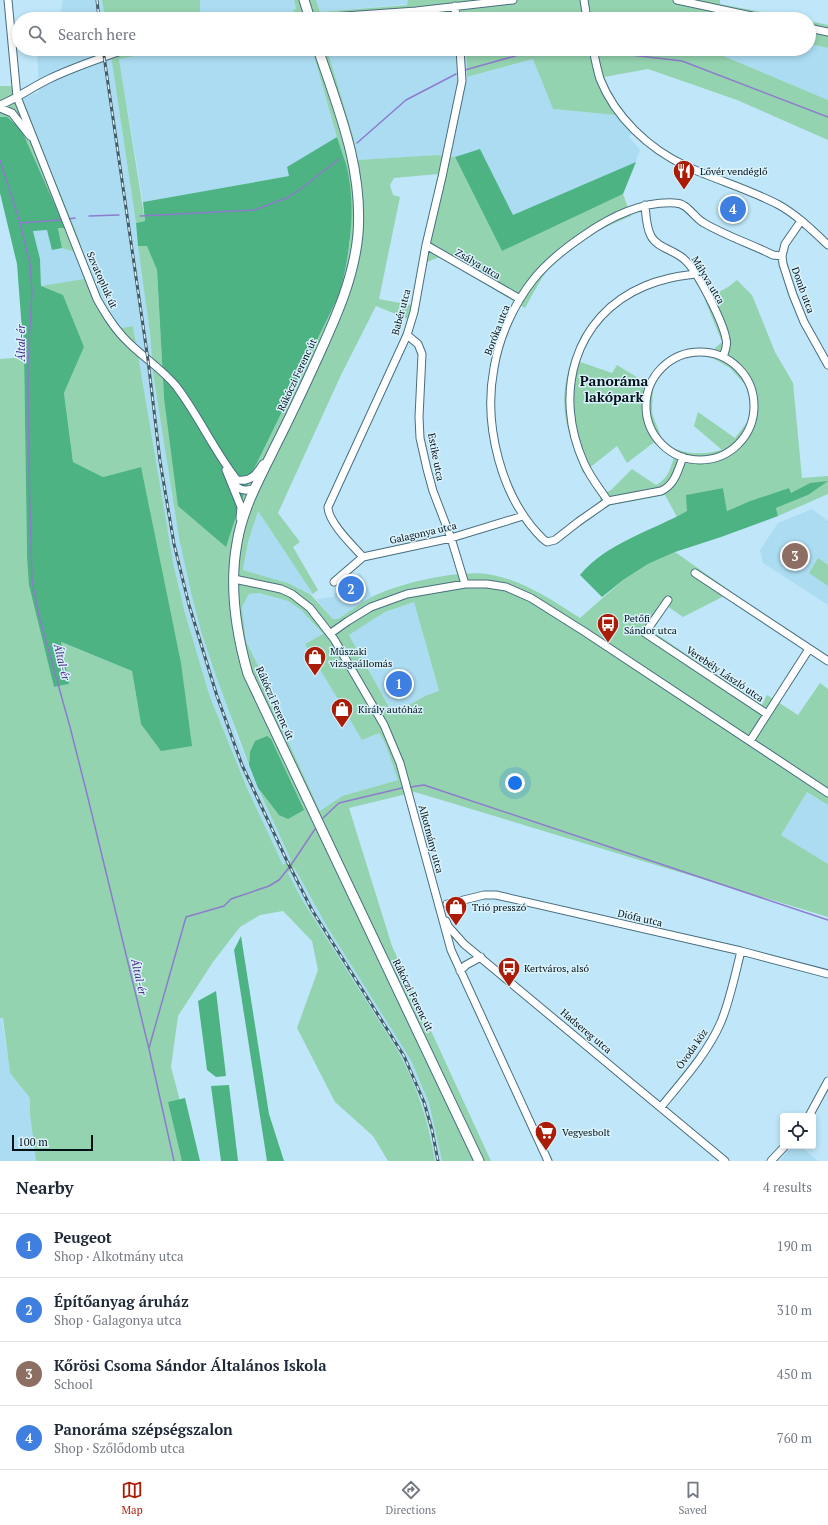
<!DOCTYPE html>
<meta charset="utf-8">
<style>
:root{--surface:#fff;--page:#f2f2f3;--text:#1f2937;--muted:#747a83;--line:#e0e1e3;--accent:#ab1c06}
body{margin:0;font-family:"PT Serif",serif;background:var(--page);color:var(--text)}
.controls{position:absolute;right:12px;bottom:12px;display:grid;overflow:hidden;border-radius:4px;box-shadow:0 2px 6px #0003}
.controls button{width:36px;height:36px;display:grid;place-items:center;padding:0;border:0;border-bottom:1px solid var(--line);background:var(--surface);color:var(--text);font:20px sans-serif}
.scale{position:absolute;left:12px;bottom:10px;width:81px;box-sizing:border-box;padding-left:4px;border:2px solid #031016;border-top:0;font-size:11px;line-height:14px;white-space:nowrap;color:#031016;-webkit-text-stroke:3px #daf2fc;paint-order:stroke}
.you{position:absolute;left:515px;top:783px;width:14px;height:14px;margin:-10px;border:3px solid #fff;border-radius:50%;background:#1a73e8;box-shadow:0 0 0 6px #1a73e833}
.badge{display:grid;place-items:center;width:26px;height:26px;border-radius:50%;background:var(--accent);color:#fff;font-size:13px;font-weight:700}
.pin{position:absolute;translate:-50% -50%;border:2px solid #fff;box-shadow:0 1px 4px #0006}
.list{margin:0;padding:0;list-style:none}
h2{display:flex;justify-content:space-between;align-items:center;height:52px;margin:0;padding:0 16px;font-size:17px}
h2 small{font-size:13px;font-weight:400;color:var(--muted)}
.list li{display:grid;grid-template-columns:26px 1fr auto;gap:12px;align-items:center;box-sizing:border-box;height:64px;padding:0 16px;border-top:1px solid var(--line)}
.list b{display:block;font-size:15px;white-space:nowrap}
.list p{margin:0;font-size:13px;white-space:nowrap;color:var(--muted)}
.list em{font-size:13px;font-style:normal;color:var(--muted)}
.icon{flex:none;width:22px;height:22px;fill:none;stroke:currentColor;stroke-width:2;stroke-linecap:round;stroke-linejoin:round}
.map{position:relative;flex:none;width:828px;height:1161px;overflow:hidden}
.search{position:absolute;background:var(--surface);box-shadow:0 2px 6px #0003;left:12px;right:12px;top:12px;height:44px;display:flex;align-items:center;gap:10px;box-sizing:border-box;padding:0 14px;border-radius:22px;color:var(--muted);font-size:15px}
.sheet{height:308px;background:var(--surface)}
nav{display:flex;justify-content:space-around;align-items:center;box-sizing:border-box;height:56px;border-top:1px solid var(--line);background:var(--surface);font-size:11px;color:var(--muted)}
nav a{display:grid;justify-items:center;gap:2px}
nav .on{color:var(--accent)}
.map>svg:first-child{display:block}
.built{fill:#acdcf1}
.green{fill:#94d3b0;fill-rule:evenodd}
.forest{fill:#4db382}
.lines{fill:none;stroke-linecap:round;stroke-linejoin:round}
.stream{stroke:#8d7ccd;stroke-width:1.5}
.minor-casing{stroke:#496e7e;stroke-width:9}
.major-casing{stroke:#496e7e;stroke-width:11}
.minor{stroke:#fff;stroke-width:7}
.major{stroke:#fff;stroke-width:9}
.rail-casing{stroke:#455b65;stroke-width:3}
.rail{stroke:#daf2fc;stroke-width:1.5;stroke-dasharray:4.5;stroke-linecap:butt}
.labels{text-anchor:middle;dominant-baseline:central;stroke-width:3;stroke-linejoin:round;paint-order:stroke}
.poi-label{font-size:10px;fill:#031016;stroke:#daf2fc;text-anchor:start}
.street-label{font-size:10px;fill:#031016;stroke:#daf2fc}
.water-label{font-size:11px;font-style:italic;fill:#452686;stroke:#daf2fc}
.district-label{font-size:14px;font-weight:bold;fill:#031016;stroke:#daf2fc}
</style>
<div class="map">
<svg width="828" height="1161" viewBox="0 0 828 1161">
<rect width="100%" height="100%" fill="#bfe7f9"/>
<path class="built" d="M63,0H102L105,19H59Z
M200,0H294L296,8L291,13L239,19H200Z
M316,0H408V4L320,12Z
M809,44L828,48V100L707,49H809Z
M37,49H110L136,223L150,333L153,373L179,538L236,734L258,788L291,860L283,865L247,788L210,697L185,613L174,567L133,326L122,328L116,322L100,293L73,224L19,100L39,92Z
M173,49H183L191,53L203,52L208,49H312L337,137L287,167L289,176L143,202L119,59Z
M327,49H465L467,62L468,77L533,59L553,109L626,116L636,127L629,137L640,150L623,194L502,251L455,157L437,155L358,160L354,139Z
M47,230L52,249L62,248L75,252L84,280L41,286L40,259L33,231Z
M812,509L828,521V605L763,563L760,550L778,523Z
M258,511L313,594L311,595L288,583L243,570L248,542Z
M360,573L372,597L338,619H333L316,599L333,597L339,587Z
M259,593L288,601L301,610L323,635L305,644L362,740L379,733L385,743L398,780L342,796L320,811L278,719L265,680L246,641L242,607L249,594Z
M414,602L439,692L425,696L393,714L349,635L385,612Z
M807,792L828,805V864L781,835Z
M294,867L326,925L411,1059L429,1103L442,1161H435L431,1133L420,1098L407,1068L398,1051L301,898L288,873Z
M0,1018H2L10,1073L30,1098V1114L36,1161H0Z
M793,1146H800L818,1161H779Z"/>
<path class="green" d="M102,0H200V19H105Z
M294,0H316L320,12L407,5L408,0H720V4L798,19H691L682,17L681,19H239L291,13L296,8Z
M809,21L828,25V48L809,44Z
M110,49H173L119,59L145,221L136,223Z
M312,49H327L354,139L358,160L437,155L455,157L502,251L623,194L631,216C602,228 572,242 551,266C540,279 533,294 525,308L440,257L419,265L438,174L394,178L390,185L393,195L400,197L379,299L411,305L408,319L376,306L341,375L278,513L300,542L293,547L318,590L313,594L258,511L248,542L243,570L288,583L311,595L333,619H338C349,612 360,603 372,597C398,583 464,568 493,575C526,582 553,601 580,618L623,580L648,564L675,552L732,592L683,617L667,606L652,631L762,705L767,695L798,715L820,683L828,689V805L807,792L781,835L828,864V917L415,792L349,808L392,946L491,1161H442L429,1103L411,1060L326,925L294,867L288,873L301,898L398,1051C417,1086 429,1122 435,1161H388L373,1136L335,1102L297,1028L318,970L312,941L283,911L260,915L240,927L213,962L178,1016L171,1067L196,1161H36L30,1114V1098L10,1073L3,1018H0V359L24,357L27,557L54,687L69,684L60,642L132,671L141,724V467L103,477L73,462L64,393L84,347L41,286L84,279L75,252L62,248L58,227L65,228L0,128V86H18L19,100C37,141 56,182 73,224C86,256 98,303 122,328L133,326L174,567L185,613L210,697L247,788L283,865L291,860L258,788L279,815L250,752L249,765L216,676L201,631L191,592L179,538L153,373L150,333L138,246L147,245L157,270L164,398L238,510L253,471L340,293L346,266L350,243L351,221L346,164L337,137ZM259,593L288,601L301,610L323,634L305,644L362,740L379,733L385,743L398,780L342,796L320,811L278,719L265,680L246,641L242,607L249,594ZM414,602L439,691L425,696L393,714L349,635L385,612Z
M465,49H707L828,100V140L737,100L648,69L604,77L616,104L626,116L553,109L533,59L467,77V62Z
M737,280L752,295L775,352L793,383L802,478L828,476V494L778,516L776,508L808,495L810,483L790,494L789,488L750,501L727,511L723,488L687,495L688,511L677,517L665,495L611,505L604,509L600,500L601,495L611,490L632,469L656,485C670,478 672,463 676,449C691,455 706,454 722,450L694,426L698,412L735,438L748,421L750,410L749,389L730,368L711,357L715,348L722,342L705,300L728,287Z
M572,359L612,373L617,365L653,387L652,413L661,437L627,463L617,446L583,473C567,430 556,405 572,359Z
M818,558L828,565V586L809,573Z"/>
<path class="forest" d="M0,117H7L21,129L65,228H58L62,248L52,250L47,230L33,231L40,259L41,286L63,295L84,347L64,393L73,462L103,477L141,467L181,663L192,746L161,751L141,724L132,671L61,642L69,684L54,687L29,585L27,557L24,357L17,264L0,193Z
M337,137C340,146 343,155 346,164C357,206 350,252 340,293L253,471L238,510L226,547L178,506L164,398L157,270L147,246H138L136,223L145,221L143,202L289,176L287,167Z
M480,149L513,215L636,162L623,194L502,251L455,157Z
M828,481L808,495L776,508L778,516L721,537L675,552L648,564L623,580L602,597L580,575C606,543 652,531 687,511L686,495L723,488L727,511L750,501L789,488L791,493L810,483Z
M267,736L271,739L304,810L288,819L279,815L258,788L249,765L250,752L255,741Z
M241,936L269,1114L284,1161H267L234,950Z
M216,991L226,1076L216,1077L207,1070L198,1001Z
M229,1085L238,1161H221L211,1086Z
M185,1098L200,1161H182L168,1102Z"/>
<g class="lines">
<path class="stream" d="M556,49L578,55L584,53
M597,51L682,61L828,117
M465,70L540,49
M357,143L406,100L456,74
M0,160L20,223L30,264L32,291L28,364L29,470L32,580L39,616L70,727L87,794L149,1049L174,1161
M89,216L119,215
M140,216L254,210L289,197L302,188L339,159
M68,219L75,218
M20,223L60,220
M410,787L424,785L828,920
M323,818L339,803L402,788
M149,1048L186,917L224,906L231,899L269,886L279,880L291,865L315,829"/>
<g class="minor-casing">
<path id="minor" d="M8,0L17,97L97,299C106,315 115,330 129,343C144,358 162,369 176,386C199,416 214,451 237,480C251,482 256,475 263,464
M584,0L587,19
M677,0L766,19
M455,6L456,19
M302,19L416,11L513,0
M809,28L828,32
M593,49C595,59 597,69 600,79C615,117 649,149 686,166C716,180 749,189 779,205C797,215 813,231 828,245
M0,105C18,98 32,87 49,79C74,67 101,58 127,49
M0,108L12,113L30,136
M645,205C646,215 646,227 651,236C657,248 675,250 685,260C698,272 723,322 726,339C728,345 725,351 723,357
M801,221L785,244L782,256L783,264L793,295L804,322L828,365
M426,245L520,299
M407,335L418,344L422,354L419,417L420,438L427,469L433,491L451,538L465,584
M646 406a54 54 0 1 1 108 0a54 54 0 1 1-108 0Z
M683,457C678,470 675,485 661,491L608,501L578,522L555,540L547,542L543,539C501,498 483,425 494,368C499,337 514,304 533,280C547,262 564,249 583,236C610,217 641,201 675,203C688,203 694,218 704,223C726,236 751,244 773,255L782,256
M226,470L241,507L240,518
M232,482C238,490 246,492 255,488
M608,501C600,489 590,477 584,463C553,395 573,316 645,286C661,279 678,276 695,274
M363,557C353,546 328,522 328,507L407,335L414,312L426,245L442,177L462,81L460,49
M695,573L828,661
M234,579L281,589L292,594L310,608L334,639L384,725L400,763L451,950L548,1161
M334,582L363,557L451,538L523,516
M668,600L645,633L767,714
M331,633L348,621L371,607L407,594L465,584H487L506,587L531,598L585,632L828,793
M750,741L809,649
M447,904L484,895H496L741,951L828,974
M446,921L448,926L464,944L725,1161
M460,971L466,965L481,957
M661,1107C683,1080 707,1054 721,1022C730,1000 735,975 741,951
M809,1116L828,1081
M771,1161L785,1146"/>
</g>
<g class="major-casing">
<path id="major" d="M304,0L310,19
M318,49C339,111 363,168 358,234C354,279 335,319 317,359C303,390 288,421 273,451C258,481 242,511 237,543C229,586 236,632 248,674L479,1161"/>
</g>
<use href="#minor" class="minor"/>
<use href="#major" class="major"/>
<g class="rail-casing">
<path id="rail" d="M97,0L99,19
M103,49L148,360L160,461L174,544L189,605L217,696L242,765L287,861L312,910L404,1056L424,1102L432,1130L438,1161"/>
</g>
<use href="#rail" class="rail"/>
</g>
<defs>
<g id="restaurant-pin" transform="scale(1.15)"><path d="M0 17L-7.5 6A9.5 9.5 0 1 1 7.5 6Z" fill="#ab1c06" stroke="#daf2fc"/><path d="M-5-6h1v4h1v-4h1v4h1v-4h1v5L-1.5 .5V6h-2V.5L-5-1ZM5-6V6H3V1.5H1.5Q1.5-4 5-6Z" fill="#fff"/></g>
<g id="bus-pin" transform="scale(1.15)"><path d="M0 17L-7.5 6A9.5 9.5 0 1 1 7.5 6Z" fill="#ab1c06" stroke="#daf2fc"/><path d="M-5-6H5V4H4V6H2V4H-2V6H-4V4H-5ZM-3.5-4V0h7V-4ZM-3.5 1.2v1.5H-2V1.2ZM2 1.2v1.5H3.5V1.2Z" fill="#fff"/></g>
<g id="shop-pin" transform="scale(1.15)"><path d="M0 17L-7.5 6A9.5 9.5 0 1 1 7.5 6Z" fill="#ab1c06" stroke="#daf2fc"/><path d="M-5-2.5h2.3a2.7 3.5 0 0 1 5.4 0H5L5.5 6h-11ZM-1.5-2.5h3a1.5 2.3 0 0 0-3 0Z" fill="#fff"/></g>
<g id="supermarket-pin" transform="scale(1.15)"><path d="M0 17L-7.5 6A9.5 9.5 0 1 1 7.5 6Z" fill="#ab1c06" stroke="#daf2fc"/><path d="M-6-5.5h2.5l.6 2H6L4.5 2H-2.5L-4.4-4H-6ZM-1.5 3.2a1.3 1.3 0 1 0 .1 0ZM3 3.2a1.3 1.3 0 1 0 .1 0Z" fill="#fff"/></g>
</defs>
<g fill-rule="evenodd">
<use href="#restaurant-pin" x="684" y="171"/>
<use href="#bus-pin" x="608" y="624"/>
<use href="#shop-pin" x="315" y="657"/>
<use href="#shop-pin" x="342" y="709"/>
<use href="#shop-pin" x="456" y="907"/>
<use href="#bus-pin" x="509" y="968"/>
<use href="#supermarket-pin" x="546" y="1132"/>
</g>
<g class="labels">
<g class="poi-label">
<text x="700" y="171">Lővér vendéglő</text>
<text x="624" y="618">Petőfi<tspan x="624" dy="12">Sándor utca</tspan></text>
<text x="330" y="651">Műszaki<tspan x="330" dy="12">vizsgaállomás</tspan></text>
<text x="358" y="709">Király autóház</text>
<text x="472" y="907">Trió presszó</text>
<text x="524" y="968">Kertváros, alsó</text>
<text x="562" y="1132">Vegyesbolt</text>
</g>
<g class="street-label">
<text transform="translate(478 264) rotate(30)">Zsálya utca</text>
<text transform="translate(102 280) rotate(66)">Szvatopluk út</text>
<text transform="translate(708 280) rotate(59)">Mályva utca</text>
<text transform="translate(803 290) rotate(70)">Domb utca</text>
<text transform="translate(401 312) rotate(-75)">Babér utca</text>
<text transform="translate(497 330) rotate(-69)">Boróka utca</text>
<text transform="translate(297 375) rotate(-65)">Rákóczi Ferenc út</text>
<text transform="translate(436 457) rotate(79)">Estike utca</text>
<text transform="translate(423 533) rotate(-13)">Galagonya utca</text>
<text transform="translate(725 674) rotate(34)">Verebély László utca</text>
<text transform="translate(275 703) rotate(66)">Rákóczi Ferenc út</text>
<text transform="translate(431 839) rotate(75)">Alkotmány utca</text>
<text transform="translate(640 918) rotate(13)">Diófa utca</text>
<text transform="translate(413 995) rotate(64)">Rákóczi Ferenc út</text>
<text transform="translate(586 1031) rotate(40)">Hadsereg utca</text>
<text transform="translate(692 1049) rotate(-55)">Óvoda köz</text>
</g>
<g class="water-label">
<text transform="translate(21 343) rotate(-90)">Által-ér</text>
<text transform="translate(62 662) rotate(76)">Által-ér</text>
<text transform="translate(139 977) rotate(77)">Által-ér</text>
</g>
<g class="district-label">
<text x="614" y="380">Panoráma<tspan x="614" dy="16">lakópark</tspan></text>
</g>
</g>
</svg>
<div class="controls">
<button><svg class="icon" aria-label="locate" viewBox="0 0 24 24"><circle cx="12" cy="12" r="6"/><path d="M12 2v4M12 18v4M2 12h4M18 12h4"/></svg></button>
</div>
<div class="scale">100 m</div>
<div class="you"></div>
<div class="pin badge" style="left:399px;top:684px;background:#3f7fe0">1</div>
<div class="pin badge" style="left:351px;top:589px;background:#3f7fe0">2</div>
<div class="pin badge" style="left:795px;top:556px;background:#8d6e63">3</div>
<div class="pin badge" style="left:733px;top:209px;background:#3f7fe0">4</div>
<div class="search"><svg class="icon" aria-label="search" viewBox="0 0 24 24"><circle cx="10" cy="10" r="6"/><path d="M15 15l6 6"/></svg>Search here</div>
</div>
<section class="sheet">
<h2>Nearby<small>4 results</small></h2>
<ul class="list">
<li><span class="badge" style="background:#3f7fe0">1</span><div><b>Peugeot</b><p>Shop · Alkotmány utca</p></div><em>190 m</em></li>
<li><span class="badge" style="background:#3f7fe0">2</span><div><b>Építőanyag áruház</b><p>Shop · Galagonya utca</p></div><em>310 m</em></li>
<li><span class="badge" style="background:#8d6e63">3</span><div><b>Kőrösi Csoma Sándor Általános Iskola</b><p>School</p></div><em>450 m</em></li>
<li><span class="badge" style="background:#3f7fe0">4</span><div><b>Panoráma szépségszalon</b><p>Shop · Szőlődomb utca</p></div><em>760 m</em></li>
</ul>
</section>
<nav>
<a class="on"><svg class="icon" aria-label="map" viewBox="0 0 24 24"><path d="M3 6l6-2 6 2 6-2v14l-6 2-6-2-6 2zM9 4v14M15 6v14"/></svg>Map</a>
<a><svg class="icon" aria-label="directions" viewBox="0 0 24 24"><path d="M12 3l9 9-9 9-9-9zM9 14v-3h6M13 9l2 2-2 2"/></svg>Directions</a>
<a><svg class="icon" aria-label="saved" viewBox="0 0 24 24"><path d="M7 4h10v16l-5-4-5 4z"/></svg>Saved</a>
</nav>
